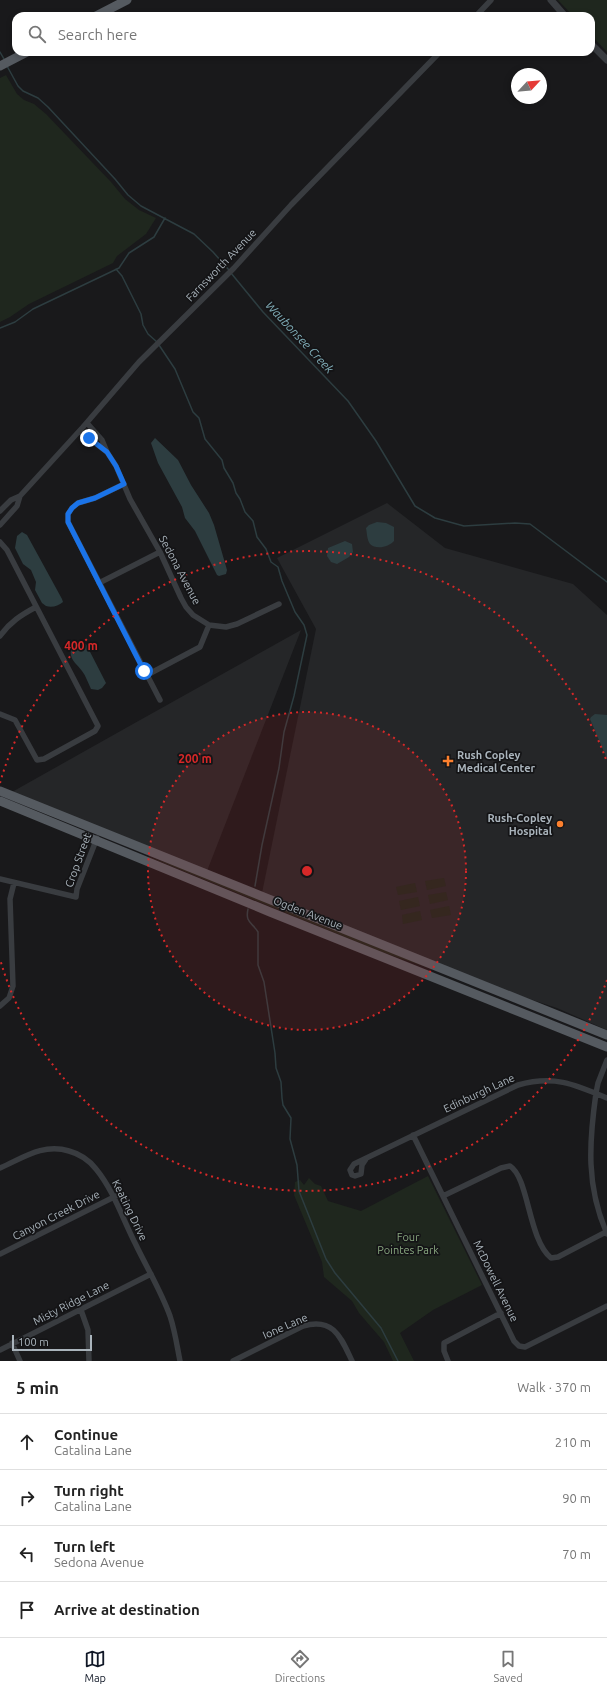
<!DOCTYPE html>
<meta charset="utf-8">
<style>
:root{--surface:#fff;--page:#f6f6f6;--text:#222;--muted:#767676;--line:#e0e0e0;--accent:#111827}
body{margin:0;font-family:Ubuntu,sans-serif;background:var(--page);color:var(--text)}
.compass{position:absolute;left:511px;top:68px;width:36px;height:36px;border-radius:50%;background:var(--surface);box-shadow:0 2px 6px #0003;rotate:64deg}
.scale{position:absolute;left:12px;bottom:10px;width:80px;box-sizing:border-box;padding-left:4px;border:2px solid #aab4bc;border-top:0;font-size:11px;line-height:14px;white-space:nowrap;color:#aab4bc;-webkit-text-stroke:3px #141416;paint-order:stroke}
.stop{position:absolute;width:12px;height:12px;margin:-9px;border:3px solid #1a73e8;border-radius:50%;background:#fff}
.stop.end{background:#1a73e8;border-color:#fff;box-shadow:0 1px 4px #0008}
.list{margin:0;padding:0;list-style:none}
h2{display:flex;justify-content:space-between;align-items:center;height:52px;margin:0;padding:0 16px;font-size:17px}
h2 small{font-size:13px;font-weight:400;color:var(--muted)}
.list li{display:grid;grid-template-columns:26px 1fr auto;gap:12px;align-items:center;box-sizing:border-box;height:56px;padding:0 16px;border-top:1px solid var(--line)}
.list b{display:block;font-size:15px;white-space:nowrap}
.list p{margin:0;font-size:13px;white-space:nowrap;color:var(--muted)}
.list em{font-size:13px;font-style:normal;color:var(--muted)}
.icon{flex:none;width:22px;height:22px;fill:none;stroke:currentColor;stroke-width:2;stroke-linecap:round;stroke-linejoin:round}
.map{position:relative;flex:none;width:607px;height:1361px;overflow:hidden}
.search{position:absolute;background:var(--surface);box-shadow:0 2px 6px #0003;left:12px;right:12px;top:12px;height:44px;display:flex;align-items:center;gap:10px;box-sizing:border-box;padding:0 14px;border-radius:12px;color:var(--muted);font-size:15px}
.sheet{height:276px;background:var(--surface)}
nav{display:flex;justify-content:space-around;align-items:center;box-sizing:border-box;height:56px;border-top:1px solid var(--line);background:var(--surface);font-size:11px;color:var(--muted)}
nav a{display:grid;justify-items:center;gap:2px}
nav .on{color:var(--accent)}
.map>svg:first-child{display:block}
.built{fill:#252628}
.green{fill:#1f271e}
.water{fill:#2d3d40}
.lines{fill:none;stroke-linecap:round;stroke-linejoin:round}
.stream{stroke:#2d3d40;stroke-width:1.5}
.minor{stroke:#393c40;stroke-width:5.5}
.tertiary{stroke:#393c40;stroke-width:7}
.primary{stroke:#555a60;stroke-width:9}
.route{stroke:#1a73e8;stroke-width:5}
.ring{fill:none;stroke:#d62828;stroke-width:2;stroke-dasharray:2 4}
.poi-dot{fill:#fd802e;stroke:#141416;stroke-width:1.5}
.labels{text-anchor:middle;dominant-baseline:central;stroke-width:3.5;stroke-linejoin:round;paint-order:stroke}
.street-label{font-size:11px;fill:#aab4bc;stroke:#141416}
.poi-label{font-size:11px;font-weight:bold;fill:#aab4bc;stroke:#141416;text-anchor:start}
.park-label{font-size:11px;fill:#89a880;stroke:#141416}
.water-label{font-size:12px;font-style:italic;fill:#80adb8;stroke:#141416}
.centre{fill:#d62828;stroke:#141416;stroke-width:2}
.ring-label{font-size:12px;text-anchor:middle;font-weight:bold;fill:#d62828;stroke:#141416;stroke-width:3.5;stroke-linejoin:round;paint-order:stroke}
</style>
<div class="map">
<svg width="607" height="1361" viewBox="0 0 607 1361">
<rect width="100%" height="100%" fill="#19191b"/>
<path class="built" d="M387,503L445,548L573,584L607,615V1030L557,1008L511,993L262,893L316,629L277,558Z
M301,630L207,871L12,792L133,724Z"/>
<path class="green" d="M558,0H607V52L591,35V16H573Z
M6,75L17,94L24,100L34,104L46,114L111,182L125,199L139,210L156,218L146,234L117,256L113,263L29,304L10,317L0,322V78Z
M147,856L195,873L432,969L382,952Z
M444,878L446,886L427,890L425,881Z
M415,883L417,892L398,895L396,887Z
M446,892L448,900L430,904L428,895Z
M418,897L420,906L401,910L399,901Z
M449,906L451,915L432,918L430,910Z
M420,911L422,920L403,924L402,915Z
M428,1176L482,1285L433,1310L400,1333L414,1361H393L384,1342L359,1313L352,1301L324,1277L322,1262L294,1195L295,1182L300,1180L304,1185L309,1178L315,1184L321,1186L328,1201L361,1211Z"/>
<path class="water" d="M155,438L178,460L191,485L209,513L214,525L227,570L226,574L219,576L217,575L195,531L185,518L182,507L158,463L151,443Z
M377,522L386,523L394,527V541C389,547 376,550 370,544C367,540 367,533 366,528L369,525Z
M22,532L27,535L62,599L63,602C58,606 52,608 46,606L42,603L35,590L36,582L31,570L23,564L15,548L17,536Z
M345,541L352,544L353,552L349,557L337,564L331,562L327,556L328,548Z
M81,643L86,644L106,683L102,688L98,690L91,689C88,683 86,676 82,671C77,664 69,660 71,649L74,646Z
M595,714L607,715V759L590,719L591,717Z"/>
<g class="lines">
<path class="stream" d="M0,52L4,59
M7,66L18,86L23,91L38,98L48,107L115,179L128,195L141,206L194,234L213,252L229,270
M116,269L122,276L141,314L143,325L148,334L157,342
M231,273L263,312L348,401L376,441L415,506L435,518L464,526L515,523L530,524L607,582
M0,328L15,322L33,309L119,268L129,253L154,237L165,218
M159,345L175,369L193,412L199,418L205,439L222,460L224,468L233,483L236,493L240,499L245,512L253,521L257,537L266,549L271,562L278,567L282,581L295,612L304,625L307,635L294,696L284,732L279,768L262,845L255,886
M248,909C245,923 252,922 258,932V965L264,982L275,1053L276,1068L281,1082L282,1098L283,1105L291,1118L290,1139L297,1165L299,1191L326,1259L335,1273L381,1328L398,1361"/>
<path class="minor" d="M476,16L491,0
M87,423L102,440L107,452L116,466L130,499L160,552L181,598L186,607L193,615L209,625L226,627L237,624L279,604
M80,431L107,452
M124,484L95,498L78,503L72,508L68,514V522L160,700
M0,511L11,500L20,496
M0,525L17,506L20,496L83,427L139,362L234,268L291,205L440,52
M0,542L7,550L98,726L95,731L44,759L37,760L15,720L0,714
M99,583L160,552
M0,636C10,622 21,615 36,607
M147,675L200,647L209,625
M0,879L76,897L77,889L97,838
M0,1006L9,998L13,986L10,899L14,883
M607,1060L598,1083L596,1093C589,1143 586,1186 607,1234
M413,1135L514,1341L519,1346L525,1347L607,1306
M366,1159L362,1165L361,1174L355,1176L352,1175L350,1170L354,1164L518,1085C554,1075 574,1084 607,1098
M0,1168C23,1158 43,1143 69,1151C80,1154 89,1160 96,1169C114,1191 123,1220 136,1245C147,1268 161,1291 170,1316C175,1331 177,1346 180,1361
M443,1196L501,1168L510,1166C529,1178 528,1239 551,1258L558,1257L606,1232
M0,1254L122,1193
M81,1310L88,1330L89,1361
M12,1343L20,1361
M0,1350L151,1274
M233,1361L303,1326C334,1317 341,1338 352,1361
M448,1361L444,1351V1343L501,1313"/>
<path class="tertiary" d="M551,0L565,16
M591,44L607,60"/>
<path class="primary" d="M96,16L127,0
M0,66L27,52
M0,791L607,1035
M0,801L270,912L607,1047"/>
</g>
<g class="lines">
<path class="route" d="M89,438L107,452L116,466L124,484L95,498L78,503L72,508L68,514V522L144,671"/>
</g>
<circle cx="307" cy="871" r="159" fill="#d62828" fill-opacity=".12"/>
<g class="ring">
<circle cx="307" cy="871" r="159"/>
<path d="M607 980A319 319 0 0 1 0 959M0 783A319 319 0 0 1 607 762"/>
</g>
<g class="poi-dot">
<path d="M446 755h4v4h4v4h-4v4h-4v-4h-4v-4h4z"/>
<circle cx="560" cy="824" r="4"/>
</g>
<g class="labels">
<g class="street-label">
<text transform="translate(221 265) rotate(-46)">Farnsworth Avenue</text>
<text transform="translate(180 570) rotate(62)">Sedona Avenue</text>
<text transform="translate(78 860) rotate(-70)">Crop Street</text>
<text transform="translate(308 913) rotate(21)">Ogden Avenue</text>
<text transform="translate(479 1093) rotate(-25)">Edinburgh Lane</text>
<text transform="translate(130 1210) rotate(64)">Keating Drive</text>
<text transform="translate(56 1215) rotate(-27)">Canyon Creek Drive</text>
<text transform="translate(496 1281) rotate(64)">McDowell Avenue</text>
<text transform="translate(71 1303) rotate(-27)">Misty Ridge Lane</text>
<text transform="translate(285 1326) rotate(-24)">Ione Lane</text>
</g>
<g class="poi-label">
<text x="457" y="755">Rush Copley<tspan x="457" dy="13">Medical Center</tspan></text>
<text x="552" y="818" text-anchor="end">Rush-Copley<tspan x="552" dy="13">Hospital</tspan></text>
</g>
<g class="park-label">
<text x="408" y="1237">Four<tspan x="408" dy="13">Pointes Park</tspan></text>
</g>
<g class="water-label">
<text transform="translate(300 337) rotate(47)">Waubonsee Creek</text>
</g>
</g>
<circle cx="307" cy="871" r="6" class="centre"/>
<g class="ring-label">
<text x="81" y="650">400 m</text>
<text x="195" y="763">200 m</text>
</g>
</svg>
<svg class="compass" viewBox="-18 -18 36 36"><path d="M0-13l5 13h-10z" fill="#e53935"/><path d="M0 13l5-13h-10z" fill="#767676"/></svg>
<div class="scale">100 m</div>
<div class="stop" style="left:144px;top:671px"></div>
<div class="stop end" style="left:89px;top:438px"></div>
<div class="search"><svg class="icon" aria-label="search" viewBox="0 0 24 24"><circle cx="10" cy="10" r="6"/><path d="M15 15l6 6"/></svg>Search here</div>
</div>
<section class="sheet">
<h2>5 min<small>Walk · 370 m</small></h2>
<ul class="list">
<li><svg class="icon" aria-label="ahead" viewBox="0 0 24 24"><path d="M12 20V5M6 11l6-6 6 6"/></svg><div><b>Continue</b><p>Catalina Lane</p></div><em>210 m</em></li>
<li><svg class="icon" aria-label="right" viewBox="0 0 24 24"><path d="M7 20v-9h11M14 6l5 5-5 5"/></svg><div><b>Turn right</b><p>Catalina Lane</p></div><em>90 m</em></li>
<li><svg class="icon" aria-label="left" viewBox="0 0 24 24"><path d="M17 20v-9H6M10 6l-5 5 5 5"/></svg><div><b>Turn left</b><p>Sedona Avenue</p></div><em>70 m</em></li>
<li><svg class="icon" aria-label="arrive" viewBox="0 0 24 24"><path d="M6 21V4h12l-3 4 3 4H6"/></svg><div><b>Arrive at destination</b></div></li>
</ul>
</section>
<nav>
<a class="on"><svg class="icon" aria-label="map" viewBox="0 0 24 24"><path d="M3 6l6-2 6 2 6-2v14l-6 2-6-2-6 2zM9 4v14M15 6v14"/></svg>Map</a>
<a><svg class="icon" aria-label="directions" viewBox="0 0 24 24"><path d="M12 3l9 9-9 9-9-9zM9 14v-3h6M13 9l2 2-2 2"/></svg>Directions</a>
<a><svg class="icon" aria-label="saved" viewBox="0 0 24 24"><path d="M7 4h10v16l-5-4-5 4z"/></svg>Saved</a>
</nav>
